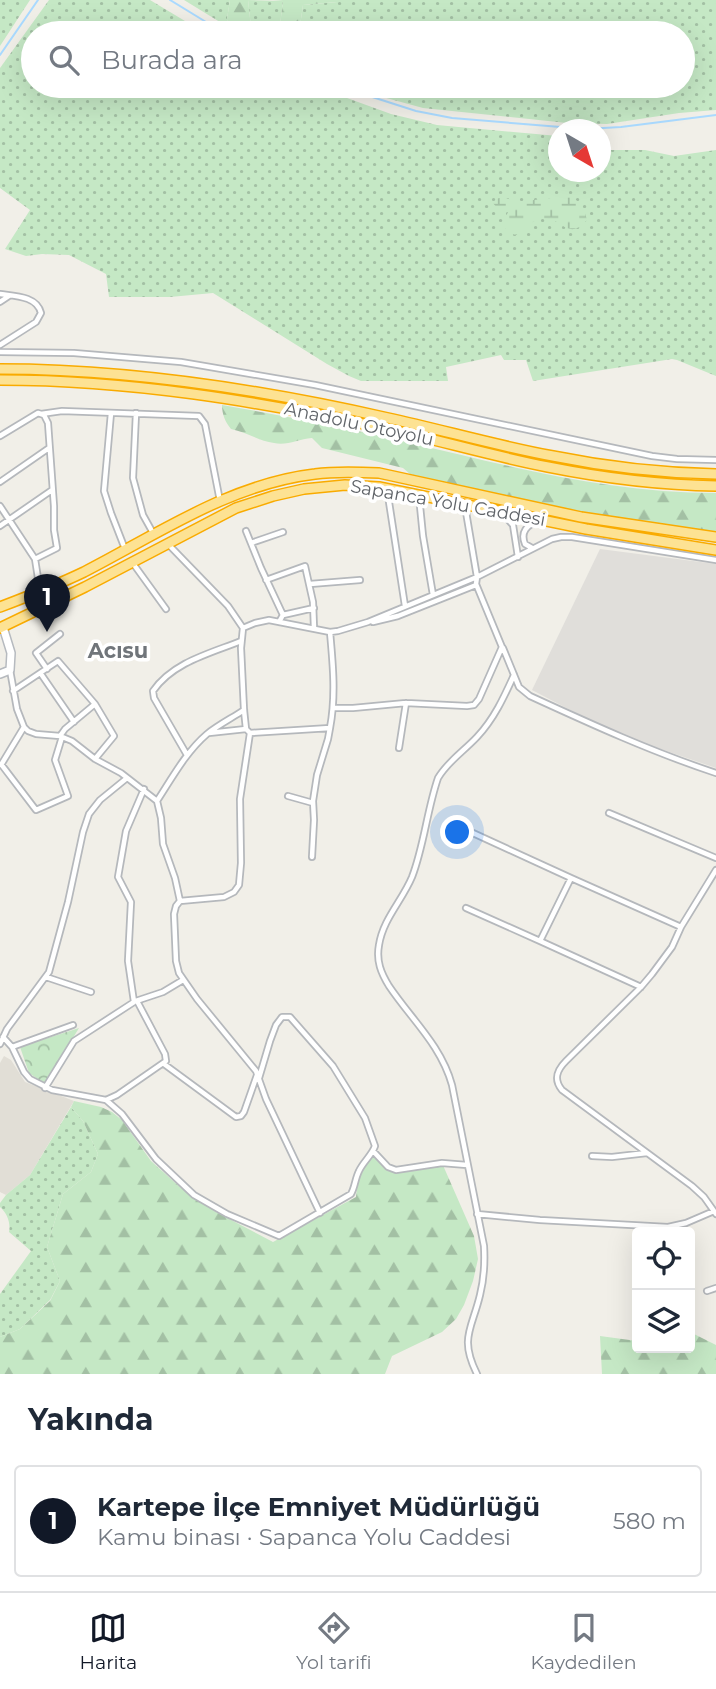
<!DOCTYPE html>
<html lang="tr">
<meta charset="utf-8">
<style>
:root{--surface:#fff;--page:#f6f6f7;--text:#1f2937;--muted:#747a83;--line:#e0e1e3;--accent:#111827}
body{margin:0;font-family:Montserrat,sans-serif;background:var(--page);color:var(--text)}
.controls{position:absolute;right:21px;bottom:21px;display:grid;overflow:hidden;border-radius:7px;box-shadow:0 7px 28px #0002}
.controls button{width:63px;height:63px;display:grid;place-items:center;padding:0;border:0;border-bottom:2px solid var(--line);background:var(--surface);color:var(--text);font:35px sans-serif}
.compass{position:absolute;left:548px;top:119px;width:63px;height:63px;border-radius:50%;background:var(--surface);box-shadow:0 7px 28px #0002;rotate:141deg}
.you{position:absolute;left:458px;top:833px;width:24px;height:24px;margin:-18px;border:5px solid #fff;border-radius:50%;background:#1a73e8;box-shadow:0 0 0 10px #1a73e833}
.badge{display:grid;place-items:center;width:46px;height:46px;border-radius:50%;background:var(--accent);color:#fff;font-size:23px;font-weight:700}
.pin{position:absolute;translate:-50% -58px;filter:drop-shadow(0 2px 4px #0008)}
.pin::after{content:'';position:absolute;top:37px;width:24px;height:21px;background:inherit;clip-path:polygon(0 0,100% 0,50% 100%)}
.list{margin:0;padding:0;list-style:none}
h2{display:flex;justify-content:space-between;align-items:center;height:91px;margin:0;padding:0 28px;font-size:30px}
h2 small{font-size:23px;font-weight:400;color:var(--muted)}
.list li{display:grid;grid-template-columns:46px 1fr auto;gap:21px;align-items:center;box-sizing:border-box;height:112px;margin:0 14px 14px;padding:0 14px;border:2px solid var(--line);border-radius:7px}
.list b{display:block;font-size:26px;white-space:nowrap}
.list p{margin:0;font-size:23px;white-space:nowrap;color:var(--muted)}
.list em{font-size:23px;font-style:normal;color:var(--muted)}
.icon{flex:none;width:38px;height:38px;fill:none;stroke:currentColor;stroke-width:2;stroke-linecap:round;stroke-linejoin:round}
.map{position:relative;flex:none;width:716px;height:1374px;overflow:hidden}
.search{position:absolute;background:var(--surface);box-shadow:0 7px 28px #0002;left:21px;right:21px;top:21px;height:77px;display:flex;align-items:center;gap:18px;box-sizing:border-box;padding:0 24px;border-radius:38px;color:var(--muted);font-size:26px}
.sheet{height:217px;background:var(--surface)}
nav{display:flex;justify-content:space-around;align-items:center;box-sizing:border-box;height:98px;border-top:2px solid var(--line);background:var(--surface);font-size:19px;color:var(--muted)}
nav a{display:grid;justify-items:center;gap:4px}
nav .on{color:var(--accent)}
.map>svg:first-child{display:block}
.industrial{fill:#e0deda}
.education{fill:#e1ded6}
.grass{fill:url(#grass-dots)}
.forest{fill:url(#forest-firs)}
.wetland{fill:url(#wetland-marsh)}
.park{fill:url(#park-crowns)}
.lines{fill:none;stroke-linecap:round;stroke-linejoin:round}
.stream{stroke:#aadaff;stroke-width:2}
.street-casing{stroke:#b5b8bc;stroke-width:8}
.secondary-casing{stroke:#b6babf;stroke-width:10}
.highway-casing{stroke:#f9ab00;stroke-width:12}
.street{stroke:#fff;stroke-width:4.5}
.secondary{stroke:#fff;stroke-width:7}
.highway{stroke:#fde293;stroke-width:9}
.labels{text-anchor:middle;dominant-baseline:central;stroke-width:7;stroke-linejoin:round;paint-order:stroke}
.street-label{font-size:18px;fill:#5f6368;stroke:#fff}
.quarter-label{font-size:21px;font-weight:bold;fill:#70757a;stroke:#fff}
</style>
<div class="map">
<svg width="716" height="1374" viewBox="0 0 716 1374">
<defs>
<pattern id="grass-dots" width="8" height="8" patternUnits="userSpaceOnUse" patternTransform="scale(1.75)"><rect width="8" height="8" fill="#c5e8c5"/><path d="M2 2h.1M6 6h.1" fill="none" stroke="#a3c0a4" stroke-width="1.8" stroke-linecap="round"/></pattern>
<pattern id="forest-firs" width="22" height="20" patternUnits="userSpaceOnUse" patternTransform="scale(1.75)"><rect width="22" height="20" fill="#c5e8c5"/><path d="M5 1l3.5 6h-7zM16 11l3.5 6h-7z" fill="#a3c0a4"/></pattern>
<pattern id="wetland-marsh" width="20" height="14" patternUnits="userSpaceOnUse" patternTransform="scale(1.75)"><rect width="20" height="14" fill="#c5e8c5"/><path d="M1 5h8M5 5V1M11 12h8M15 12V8" fill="none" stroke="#a3c0a4"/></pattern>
<pattern id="park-crowns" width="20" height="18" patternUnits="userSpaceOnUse" patternTransform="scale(1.75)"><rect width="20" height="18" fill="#c5e8c5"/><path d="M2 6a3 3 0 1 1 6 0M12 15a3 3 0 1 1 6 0" fill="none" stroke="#a3c0a4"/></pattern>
</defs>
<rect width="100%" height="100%" fill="#f1efe8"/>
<path class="industrial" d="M600,549L716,564V768L614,733L532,690Z"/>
<path class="education" d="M4,1056L11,1060L25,1082L74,1101L30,1175L6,1195L0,1192V1063Z"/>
<path class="grass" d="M0,0H30L0,46Z
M49,0H150L205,33H33V86H314L391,114L437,125L558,136V172H600L601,150H645L674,156L716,150V376L677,360L672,359L533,381L526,360H504L501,355L446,367L448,381H361L349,376L327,364L213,293L170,297H109L106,274L69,255L42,254L26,256L5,249L30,210L0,188V68Z
M184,0H230L227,19L228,27Z
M248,0L283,1L279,33H256L251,27Z
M337,0H716V110L679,113L607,124L567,123L423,108L379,96L356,86H683V33H299L303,5L337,2Z
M71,1107L83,1121L98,1154L91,1172L63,1194L47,1247L60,1281L50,1300L20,1329L0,1337V1294L31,1251L9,1232C11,1223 7,1213 0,1207V1203L6,1195L30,1175Z"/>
<path class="forest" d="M230,0H248L251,27L256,33H239L228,27L227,19Z
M273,0H337V2L303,5L299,33H279L283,1Z
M222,405C285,416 348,428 411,443C511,467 612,493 716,493V532L598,515L436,481L410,474L403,468L322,448L312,438C298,439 287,446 274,443C259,441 246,432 231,429C225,422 222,414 222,405Z
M74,1101L101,1107L112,1112L122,1120L151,1161L181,1188L216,1212L273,1242L356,1197C358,1181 360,1162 376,1154L392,1170L442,1163L474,1236L478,1259L473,1281L464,1305L456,1319L442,1332L392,1356L385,1374H0V1337L20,1329L50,1301L60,1281L47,1247L63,1194L91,1172L98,1154L83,1121L71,1107Z
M690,1319L692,1333L716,1345V1374H602L600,1336L637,1341V1348H690Z"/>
<path class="wetland" d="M568,196C580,200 584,208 587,220C567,243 561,215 541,219C531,221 525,229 517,235C509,234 506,230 503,223L508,212L497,208L493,203L496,199L503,197L517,202Z"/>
<path class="park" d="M79,1028L45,1084L29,1073L20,1047Z"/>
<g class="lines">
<path class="stream" d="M170,0L224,33
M0,55L38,0
M338,86L416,111L452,118L585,129L621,127L716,115"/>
<g class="street-casing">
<path id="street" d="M0,294C15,296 37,296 41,313L36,322L0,345
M0,302L9,296
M0,352L74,353L181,362L315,385L652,456L677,459L716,460
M111,413L104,491L111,513L125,549
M136,413L133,478L143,515L153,533
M41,414L62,411L199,416L205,424L220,501
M0,436L38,413L44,415L48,423L54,506V530L57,548L35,559
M0,482L49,448
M387,489L405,606
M419,496L423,536L433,595
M0,506L35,559L40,591
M504,515L513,525L518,557
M0,526L52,490
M246,531L261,568L283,615
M251,543L283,532
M168,544L228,606L243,628L241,648L244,710L246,729L250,733L240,799L241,863L239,885L234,892L224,897L180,901L176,906L174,914L176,961L179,973L197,999L256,1071L266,1099L320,1213
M532,548L525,544C520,532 527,525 538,521
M132,562L166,609
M266,580L305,566L313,602L314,628
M310,584L360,580
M279,622L283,615L314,608
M373,622L398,616L476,585
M243,628L255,623L269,620L330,632L338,631L368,622L477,577L552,539L561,537H572L716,560
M503,648L519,687L530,696C591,724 652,752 716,773
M47,669L36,653L60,634
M10,670L17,709L24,727L28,731L36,734L60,736L72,741L95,759L121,773L157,801C172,778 186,752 207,734C218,725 232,718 244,710
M41,674L74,722
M13,691L58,661L95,704L65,729L60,736
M95,704L114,736L95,759
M334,708H353L406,703L467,706L474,705L479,699L502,647L476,584L477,577L465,506
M209,733L246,729
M250,733L330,728C336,696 333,665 330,632
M399,748L406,703
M187,755L154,698L153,691C173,662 211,653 241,641
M1,764L36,810L68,796L55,760L62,737
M1,765L24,727
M288,796L313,803
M157,801L161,818L163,844L175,878L180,901
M609,813L716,858
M462,828L571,878
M312,857L314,820L313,801L317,775L328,739L330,728
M716,870L681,927L672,947L652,974L641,987L566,1061C557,1070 553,1079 562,1090L692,1186L704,1197L716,1214
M466,908L540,941
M46,977L91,992
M641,987L540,941L571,878L681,927
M136,1001L163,992L183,980
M3,1037L12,1047L24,1072L30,1079L52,1090L106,1100L122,1114L156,1159L194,1195L227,1214L279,1236L351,1194C355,1187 355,1179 359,1171C363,1162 372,1155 375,1146L365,1118L333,1066L290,1017H282L276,1025L270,1041L259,1078
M0,1044L7,1029L49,972L68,902L83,832L89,814L100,800L127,778
M12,1047L73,1025
M164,1064L236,1117L241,1116L244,1112L257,1075
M45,1088L74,1041L134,1002L128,961L131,902L118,877L126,831L144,789
M106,1100L117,1095L166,1061L165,1054L137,1001
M373,1151L388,1167L396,1170L442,1163L467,1165
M592,1156L612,1157L647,1153
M477,1214L540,1220L668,1227L686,1223L714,1211
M707,1291L716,1288
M477,1374C459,1338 472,1329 480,1295C484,1279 485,1263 484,1246L452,1085C441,1045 411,1019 389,986C381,973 376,961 379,945C383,919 402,901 412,877C424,846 427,810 438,778C448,761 464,751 477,737C494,719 504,697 514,675"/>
</g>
<g class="secondary-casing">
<path id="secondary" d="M0,674L10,670L11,653L3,627"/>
</g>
<g class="highway-casing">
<path id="highway" d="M0,369C131,369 260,389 388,418C443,430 498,446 553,456C607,467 661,473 716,474
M0,380C130,380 256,401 383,428C438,440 492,456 548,467C603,478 660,485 716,486
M0,607C29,596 57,585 84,572C158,534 230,484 315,474C336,471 358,472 379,473L581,517L716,537
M0,628L85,587L236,508L273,496L304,489L345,485L379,487L586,529L716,550"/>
</g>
<use href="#street" class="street"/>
<use href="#secondary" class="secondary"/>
<use href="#highway" class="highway"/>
</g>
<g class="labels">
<g class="street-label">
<text transform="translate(359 424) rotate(12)">Anadolu Otoyolu</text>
<text transform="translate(448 503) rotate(10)">Sapanca Yolu Caddesi</text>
</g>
<g class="quarter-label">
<text x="118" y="650">Acısu</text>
</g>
</g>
</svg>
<div class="controls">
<button><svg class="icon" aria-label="locate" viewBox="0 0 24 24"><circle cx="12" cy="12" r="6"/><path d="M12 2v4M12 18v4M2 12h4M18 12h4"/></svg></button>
<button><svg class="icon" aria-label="layers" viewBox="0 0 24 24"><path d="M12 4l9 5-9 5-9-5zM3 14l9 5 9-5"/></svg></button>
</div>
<svg class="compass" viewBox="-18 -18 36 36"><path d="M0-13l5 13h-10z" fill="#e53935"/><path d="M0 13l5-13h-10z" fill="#747a83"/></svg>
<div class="you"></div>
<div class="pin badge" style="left:47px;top:632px">1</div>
<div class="search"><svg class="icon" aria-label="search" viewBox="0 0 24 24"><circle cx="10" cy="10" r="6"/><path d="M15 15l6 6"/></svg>Burada ara</div>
</div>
<section class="sheet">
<h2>Yakında<small></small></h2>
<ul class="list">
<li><span class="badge">1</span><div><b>Kartepe İlçe Emniyet Müdürlüğü</b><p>Kamu binası · Sapanca Yolu Caddesi</p></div><em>580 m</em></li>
</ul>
</section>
<nav>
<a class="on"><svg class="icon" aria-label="map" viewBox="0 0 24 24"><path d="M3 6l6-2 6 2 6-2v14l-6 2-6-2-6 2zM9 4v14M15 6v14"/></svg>Harita</a>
<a><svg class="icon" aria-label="directions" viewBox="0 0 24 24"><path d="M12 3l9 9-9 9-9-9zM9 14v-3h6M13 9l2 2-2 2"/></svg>Yol tarifi</a>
<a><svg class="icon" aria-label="saved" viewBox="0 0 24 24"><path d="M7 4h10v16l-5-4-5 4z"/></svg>Kaydedilen</a>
</nav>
